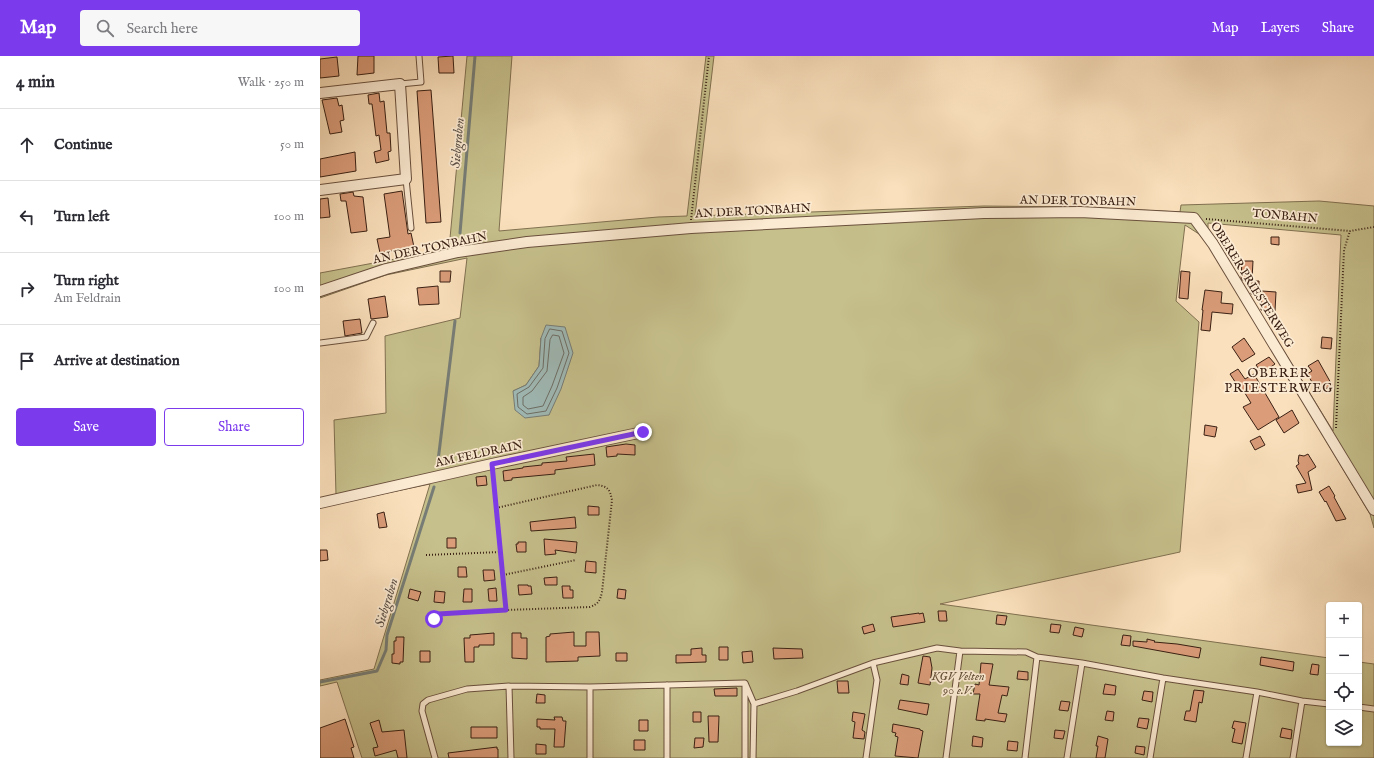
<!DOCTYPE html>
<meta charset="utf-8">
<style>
:root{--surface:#fff;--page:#f7f7f7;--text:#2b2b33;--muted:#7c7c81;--line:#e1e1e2;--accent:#7c3aed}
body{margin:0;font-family:"IM FELL English",serif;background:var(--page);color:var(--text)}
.controls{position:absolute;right:12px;bottom:12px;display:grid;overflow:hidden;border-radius:4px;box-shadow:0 1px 3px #0004}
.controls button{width:36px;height:36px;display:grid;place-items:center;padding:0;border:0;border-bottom:1px solid var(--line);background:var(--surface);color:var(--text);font:20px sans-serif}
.stop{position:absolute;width:12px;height:12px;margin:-9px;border:3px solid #7c3aed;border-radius:50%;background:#fff}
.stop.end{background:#7c3aed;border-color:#fff;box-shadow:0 1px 4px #0008}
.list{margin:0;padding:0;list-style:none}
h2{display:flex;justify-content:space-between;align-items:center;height:52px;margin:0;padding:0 16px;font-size:17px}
h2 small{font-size:13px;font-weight:400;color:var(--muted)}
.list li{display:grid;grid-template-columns:26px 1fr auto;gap:12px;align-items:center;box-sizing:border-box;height:72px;padding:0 16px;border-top:1px solid var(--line)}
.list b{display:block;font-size:15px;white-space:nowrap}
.list p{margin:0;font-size:13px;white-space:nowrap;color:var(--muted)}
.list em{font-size:13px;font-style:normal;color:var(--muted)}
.actions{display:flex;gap:8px;padding:12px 16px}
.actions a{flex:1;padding:9px 0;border:1px solid var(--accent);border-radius:4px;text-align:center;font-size:14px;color:var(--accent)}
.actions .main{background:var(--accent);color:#fff}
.icon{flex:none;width:22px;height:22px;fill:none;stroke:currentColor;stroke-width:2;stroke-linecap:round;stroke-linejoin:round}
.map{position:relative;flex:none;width:1054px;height:702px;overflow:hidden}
header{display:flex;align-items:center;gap:24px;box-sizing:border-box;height:56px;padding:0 20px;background:var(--accent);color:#fff}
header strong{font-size:19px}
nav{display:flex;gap:22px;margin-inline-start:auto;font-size:14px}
.search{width:280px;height:36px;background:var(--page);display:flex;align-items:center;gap:10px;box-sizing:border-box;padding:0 14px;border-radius:4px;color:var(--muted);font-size:15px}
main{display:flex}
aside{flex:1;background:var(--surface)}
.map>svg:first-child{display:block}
.green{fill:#c6c08c;stroke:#807050;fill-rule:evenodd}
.water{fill:#a0bbb8;stroke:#777d76}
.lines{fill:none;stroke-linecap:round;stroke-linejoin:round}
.shore{stroke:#6d6e66;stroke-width:1}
.stream{stroke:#777d76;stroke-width:3}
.building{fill:#da9c79;stroke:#3a2013}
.lane-casing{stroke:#6a503d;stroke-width:7}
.street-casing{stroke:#6a503d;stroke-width:12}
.path{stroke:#3a2013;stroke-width:2;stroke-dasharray:1 2;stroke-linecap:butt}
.lane{stroke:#fcebd3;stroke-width:5}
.street{stroke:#fcebd3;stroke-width:10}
.route{stroke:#7c3aed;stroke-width:5}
.labels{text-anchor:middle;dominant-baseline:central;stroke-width:3.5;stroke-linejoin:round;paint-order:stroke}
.street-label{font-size:12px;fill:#3a2013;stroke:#fcebd3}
.park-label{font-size:12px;font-style:italic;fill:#645037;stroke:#fcebd3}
.water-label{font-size:13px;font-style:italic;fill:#594e45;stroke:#fcebd3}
.neighbourhood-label{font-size:13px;letter-spacing:1px;fill:#3a2013;stroke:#fcebd3}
</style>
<header>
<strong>Map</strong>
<div class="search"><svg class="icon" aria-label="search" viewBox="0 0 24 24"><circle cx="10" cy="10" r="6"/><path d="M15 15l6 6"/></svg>Search here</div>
<nav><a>Map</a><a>Layers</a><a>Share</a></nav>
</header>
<main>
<aside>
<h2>4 min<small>Walk · 250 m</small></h2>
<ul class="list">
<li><svg class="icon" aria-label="ahead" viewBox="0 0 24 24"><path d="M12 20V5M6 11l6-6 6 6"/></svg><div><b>Continue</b></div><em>50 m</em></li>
<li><svg class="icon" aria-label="left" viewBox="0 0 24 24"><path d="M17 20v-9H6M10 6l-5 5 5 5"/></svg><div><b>Turn left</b></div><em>100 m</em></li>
<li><svg class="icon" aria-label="right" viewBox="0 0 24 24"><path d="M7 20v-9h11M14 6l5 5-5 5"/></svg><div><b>Turn right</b><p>Am Feldrain</p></div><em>100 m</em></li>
<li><svg class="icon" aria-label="arrive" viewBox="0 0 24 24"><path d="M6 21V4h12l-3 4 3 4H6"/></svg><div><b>Arrive at destination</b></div></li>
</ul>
<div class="actions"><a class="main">Save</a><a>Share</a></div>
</aside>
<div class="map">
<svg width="1054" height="702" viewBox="0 0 1054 702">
<rect width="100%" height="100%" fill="#fae0bc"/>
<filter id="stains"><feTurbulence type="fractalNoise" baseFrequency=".005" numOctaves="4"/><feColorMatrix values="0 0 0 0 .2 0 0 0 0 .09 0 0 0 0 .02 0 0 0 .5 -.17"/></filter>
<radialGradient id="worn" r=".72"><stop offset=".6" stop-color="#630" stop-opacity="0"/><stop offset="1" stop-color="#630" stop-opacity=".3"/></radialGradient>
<path class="green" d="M147,0H192L179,175L338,161L367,160L386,0H394L375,160L664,150L760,151L860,156L861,149L999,145L1054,150V472L1050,458L889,190L879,178L865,169L856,245L879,266L860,496L620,548L1009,602V687H1039V606L1054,608V702H42L17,626L0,630V624L54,613L110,428L0,451V442L16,439L14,364L66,357L65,280L140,262L147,202L66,219L0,242V217L129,193ZM888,167L1021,179L1013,375L888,172ZM221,282L229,359L193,335L206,329L219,310Z"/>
<path class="water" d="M226,269L245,271L253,297L241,333L229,359L205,362L195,354L193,335L206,329L219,310L221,282Z"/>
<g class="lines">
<path class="shore" d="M230,273L242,275L249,297L237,332L226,355L207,358L198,351L197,338L209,331L223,312L225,283Z
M233,279L239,280L244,297L232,330L223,350L208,353L203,349V341L212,335L227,315L230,284Z"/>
<path class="stream" d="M140,177L155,0
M118,405L135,265
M0,626L57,615L66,594L67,579L114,431"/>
</g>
<path class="building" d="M38,0H54V17L37,19Z
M133,0L134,17H119L118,1Z
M17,1L19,20L0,22V3Z
M111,34L121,166L106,167L97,35Z
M59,37L60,46L64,45L67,77H70L71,95L68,96L69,104L56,107L54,96L61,94L59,79L56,80L52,48H49L48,39Z
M17,42L19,50L22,49L24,64L20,65L22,76L10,78L2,44Z
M35,96L36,115L0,121V103Z
M82,135L88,178L91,177L94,191L60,197L57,183L70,181L64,138Z
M33,136L34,140L43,141L47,175L31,177L26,145H21L20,138Z
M8,142L10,161L0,162V143Z
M951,181H959V189L951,188Z
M922,205H933L932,224H922L921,222Z
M120,215H131L130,226H120Z
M861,215L870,216L868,243L859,242Z
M932,225H939V238H931Z
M118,230L119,248L99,249L97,232Z
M885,234L902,236L901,247L913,248L912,258L892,256L890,275L881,274L883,254H882Z
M942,235L956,236L955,255L941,254Z
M65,240L68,261L51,263L48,243Z
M40,263L42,277L25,280L23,265Z
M1002,281L1012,282L1011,293L1001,292Z
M924,282L935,298L922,306L912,291Z
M949,301L955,308L942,317L936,309Z
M998,304L1012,329L999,337L987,318L992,315L988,310Z
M918,313L925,323L934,318L959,361L938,374L923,351L931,347L923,334L921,335L910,318Z
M972,354L979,367L964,377L956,364Z
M885,369L897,371L895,381L884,379Z
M940,380L945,389L935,394L930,385Z
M306,388L315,389V399L297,398V400L287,401L286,391Z
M274,398L275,409L235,414V418L192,422V424L184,425L183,415L203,412V411L222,409V407L247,405L246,401Z
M988,398L996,411L988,416L992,434L978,437L976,429L986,427L976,410L979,408L978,405L979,399L984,400Z
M166,420L167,429L157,430L156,421Z
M1009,430L1015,440L1014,441L1026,463L1016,465L1006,445L1005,446L999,436Z
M268,450L279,451V459H268Z
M64,456L67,471L59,472L57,458Z
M255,461L256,472L211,475L210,466Z
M127,482H136V492H127Z
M224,483L257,486L256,497L235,494L236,498L225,499Z
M198,486H206V496H197L196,488H198Z
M0,494H7L8,504L0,505Z
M266,505L276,506V517L265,516Z
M138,511H146L147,521H138Z
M163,514H174L175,524L164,525Z
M237,521V529H225L224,522Z
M198,529H208V530H211L212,538L199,539Z
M242,530H250V534H253V542H243Z
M176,532L177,545H169L168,533Z
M90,533L101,536L98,545L88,542Z
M144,533H152V546H143Z
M298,533L306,534L305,543L297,542Z
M115,535L125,536L124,547L114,546Z
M618,555H626L627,565H619Z
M599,557V558L603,557L605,566L573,571L571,561Z
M677,559L687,560L685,569L676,568Z
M553,568L555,575L544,578L542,571Z
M731,568L741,569L739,577L730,576Z
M755,571L764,573L762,581L753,579Z
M254,576V590H266V576H279L280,600L258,601V605L226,606V581L230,580V578Z
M174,577V589H159V591H154V606H145L144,582H150V579Z
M192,577H201V582H207V603L192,602Z
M803,579L811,580L810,590L801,589Z
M76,581H84L83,606H80V608L72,607V598H74V585H76Z
M827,583L835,585L834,586L857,588L881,592L879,602L813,590V585L827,586Z
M399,591H408V604H399Z
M382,592V599H386V606L356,607V599H371V593Z
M453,592L482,593L483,602L454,603Z
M100,595H110V606H100Z
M432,595L433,606L423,607L422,596Z
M296,597H307V605H296Z
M603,600L610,601L612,612L610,629L598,627Z
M941,601L974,606L973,615L940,609Z
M661,607L673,608L669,629L689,631L687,640L682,639L678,657L687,658L685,666L665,663V665L656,664L660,638H653L655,628L659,629Z
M992,608L999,609L998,619L990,618Z
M698,615L708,616V624L697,623Z
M582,618L589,620L588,629L580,628Z
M517,625H528L529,637H518Z
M785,628L796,630L795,639L783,638Z
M417,632V640H395L394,633Z
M874,634L884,635L882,647L879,646L876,666L864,664L866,655H870Z
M824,635L833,636L832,646L822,644Z
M217,638L225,639V647H216Z
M580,644L609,648L607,659L578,653Z
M741,645L750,646L748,655L739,654Z
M787,655L794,656L793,665L785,664Z
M373,656H381V666H373Z
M533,656L545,658L542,674L545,676L544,683L533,682L535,666L532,665Z
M388,660H399L398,686H389Z
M234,661H242L243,665H246L244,691H234L235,673H220V671H217V663L235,664Z
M819,662L829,663L827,673L817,671Z
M25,663L34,691L31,692L34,702H0V672Z
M59,664L62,676L84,674L87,702H78L76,694L55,700L53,692L58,691L50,667Z
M319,664H328V675H319Z
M914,665L926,667L922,688L912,686L915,673L912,672Z
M573,668L600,673V674L603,675L598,702L575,700L578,681L575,680L576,677L572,676Z
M151,671H177V682H151Z
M962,672L972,674L971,683L960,681Z
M735,674L745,675L743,683L734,682Z
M653,680L663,682L662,691L652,690Z
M778,680L788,683L785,702H776L778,690H776Z
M375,682H384L383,691L374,692Z
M314,684H325V694H314Z
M688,685L698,686L697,695L687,694Z
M216,688L226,689V698H216Z
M816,690L825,691L824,699L815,697Z
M177,691V693H178V702H129L128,697Z"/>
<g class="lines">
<g class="lane-casing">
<path id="lane" d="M80,28L101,26L99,0
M86,123L91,172
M0,287L46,281L53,267
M347,629V702
M189,630L191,702
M1039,651L1054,653
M115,702L102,655L103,648L108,644L147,633L189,630L270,631L425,627L434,648
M270,702V631
M425,702V630
M433,702L434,648L477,635L553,607L617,592L640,595L706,596L717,601L762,607L843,622L937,636L982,645L1009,648
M546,702L557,624L553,607
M626,702L640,595
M705,702L717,601
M747,702L762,607
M830,702L843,622
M926,702L937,636
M973,702L982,645"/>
</g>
<g class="street-casing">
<path id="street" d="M0,37L80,28L86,123L0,134
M0,235L66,213L138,196L207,186L371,172L664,157L760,156L874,162L893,188L1054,454
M0,447L172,408L323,376"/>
</g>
<path class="path" d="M886,163L1030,175L1054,171
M371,164L389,0
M1016,372L1024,194L1030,175
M176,452L277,429C288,430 290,434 292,444L282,536C280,545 278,548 270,551L186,554
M106,499L180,496
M183,519L256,504
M109,569L118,558L186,554L172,417"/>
<use href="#lane" class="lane"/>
<use href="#street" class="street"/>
</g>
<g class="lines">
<path class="route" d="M114,563L118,558L186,554L172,408L323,376"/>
</g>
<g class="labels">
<g class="street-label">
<text transform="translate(758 145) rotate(1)">AN DER TONBAHN</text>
<text transform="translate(433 155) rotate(-3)">AN DER TONBAHN</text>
<text transform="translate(965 160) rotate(5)">TONBAHN</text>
<text transform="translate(110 192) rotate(-12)">AN DER TONBAHN</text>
<text transform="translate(932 229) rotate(58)">OBERER PRIESTERWEG</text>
<text transform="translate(159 398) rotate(-12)">AM FELDRAIN</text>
</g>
<g class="park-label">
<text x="638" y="620">KGV Velten<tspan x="638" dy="14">90 e.V.</tspan></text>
</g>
<g class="water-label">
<text transform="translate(138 87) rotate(-85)">Siebgraben</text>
<text transform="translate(67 547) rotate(-73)">Siebgraben</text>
</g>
<g class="neighbourhood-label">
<text x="959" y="317">OBERER<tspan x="959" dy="15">PRIESTERWEG</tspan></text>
</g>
</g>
<rect width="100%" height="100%" filter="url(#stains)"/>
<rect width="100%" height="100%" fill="url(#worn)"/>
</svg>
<div class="controls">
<button>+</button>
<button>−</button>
<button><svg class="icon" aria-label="locate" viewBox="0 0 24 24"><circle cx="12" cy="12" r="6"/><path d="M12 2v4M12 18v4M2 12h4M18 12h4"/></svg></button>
<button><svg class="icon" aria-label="layers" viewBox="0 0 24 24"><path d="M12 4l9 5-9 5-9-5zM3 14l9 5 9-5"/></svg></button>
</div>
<div class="stop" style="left:114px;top:563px"></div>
<div class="stop end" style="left:323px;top:376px"></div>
</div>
</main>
